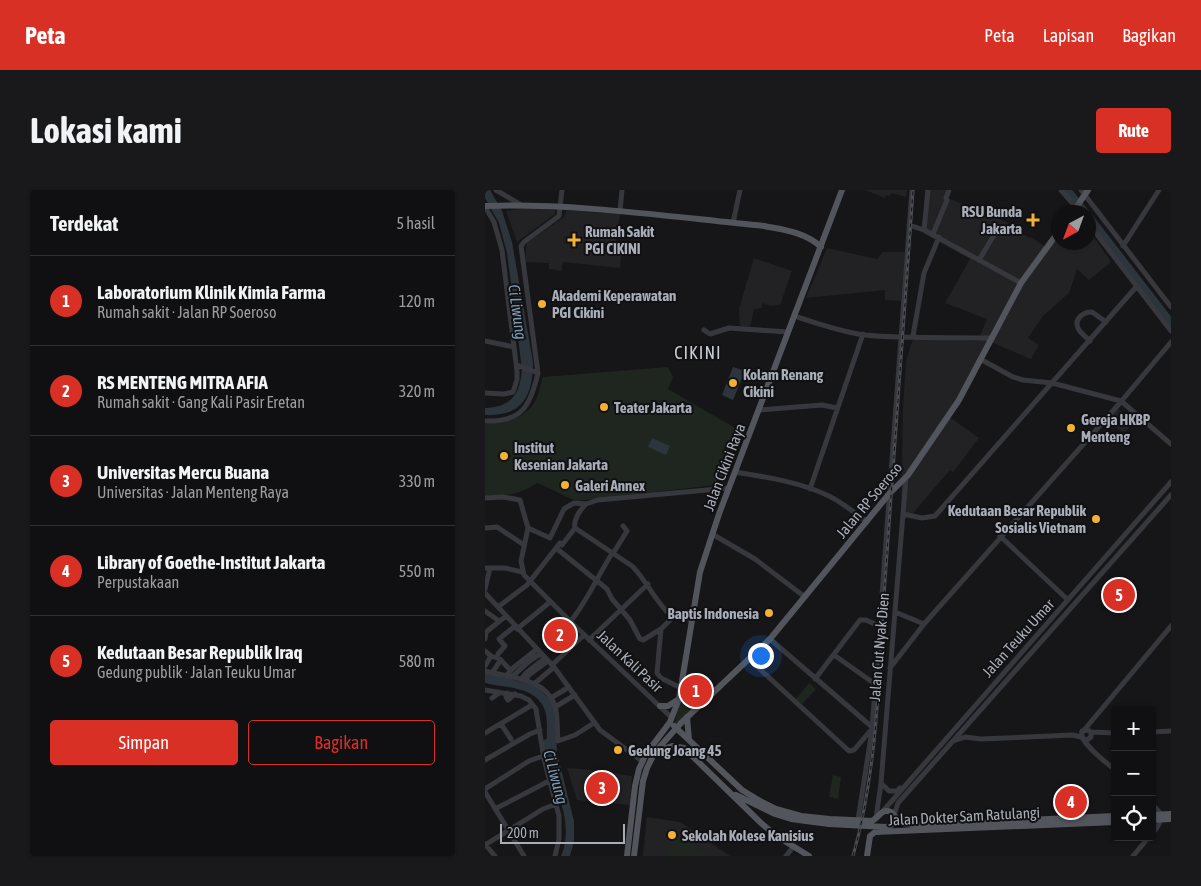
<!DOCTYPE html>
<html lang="id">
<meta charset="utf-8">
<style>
:root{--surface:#101012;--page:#19191b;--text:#f1f3f6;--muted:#9c9d9f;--line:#303032;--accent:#d93025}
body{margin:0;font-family:"Asap Condensed",sans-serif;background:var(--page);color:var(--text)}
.controls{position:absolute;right:15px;bottom:15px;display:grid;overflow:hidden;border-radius:5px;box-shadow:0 1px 4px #0004}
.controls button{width:45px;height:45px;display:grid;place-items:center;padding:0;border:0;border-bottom:1px solid var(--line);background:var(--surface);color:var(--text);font:25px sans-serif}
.compass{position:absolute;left:566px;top:15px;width:45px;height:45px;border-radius:50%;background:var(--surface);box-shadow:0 1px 4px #0004;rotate:221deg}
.scale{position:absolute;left:15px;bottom:12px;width:125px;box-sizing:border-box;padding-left:5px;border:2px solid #a8adb8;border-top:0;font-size:14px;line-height:18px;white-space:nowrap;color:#a8adb8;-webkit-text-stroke:4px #111113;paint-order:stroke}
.you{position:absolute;left:275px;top:465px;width:18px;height:18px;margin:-12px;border:4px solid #fff;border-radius:50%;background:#1a73e8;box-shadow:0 0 0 8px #1a73e833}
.badge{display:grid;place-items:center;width:32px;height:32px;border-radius:50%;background:var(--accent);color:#fff;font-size:16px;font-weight:700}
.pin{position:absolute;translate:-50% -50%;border:2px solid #fff;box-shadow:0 1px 5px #0006}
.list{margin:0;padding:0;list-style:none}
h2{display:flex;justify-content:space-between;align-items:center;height:65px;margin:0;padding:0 20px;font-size:21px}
h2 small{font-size:16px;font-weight:400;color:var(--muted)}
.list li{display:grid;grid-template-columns:32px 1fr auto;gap:15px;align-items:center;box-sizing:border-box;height:90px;padding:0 20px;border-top:1px solid var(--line)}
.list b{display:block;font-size:19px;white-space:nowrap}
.list p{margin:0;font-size:16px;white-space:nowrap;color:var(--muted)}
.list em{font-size:16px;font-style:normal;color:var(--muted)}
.actions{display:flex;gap:10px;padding:15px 20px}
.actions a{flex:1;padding:11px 0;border:1px solid var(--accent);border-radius:5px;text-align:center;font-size:18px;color:var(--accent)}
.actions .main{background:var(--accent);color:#fff}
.icon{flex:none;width:28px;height:28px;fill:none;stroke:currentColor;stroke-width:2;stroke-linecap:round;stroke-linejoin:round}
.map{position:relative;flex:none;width:686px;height:666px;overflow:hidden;border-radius:5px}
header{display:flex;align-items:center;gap:30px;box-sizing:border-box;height:70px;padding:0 25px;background:var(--accent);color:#fff}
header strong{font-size:24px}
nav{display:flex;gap:28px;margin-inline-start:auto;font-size:18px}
.intro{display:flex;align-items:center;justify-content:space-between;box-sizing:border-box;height:120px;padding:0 30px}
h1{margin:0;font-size:35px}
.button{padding:12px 22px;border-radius:5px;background:var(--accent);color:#fff;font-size:18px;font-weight:700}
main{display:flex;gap:30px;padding:0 30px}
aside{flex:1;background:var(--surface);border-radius:5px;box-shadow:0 1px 4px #0004}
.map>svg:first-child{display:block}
.built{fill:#222225}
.green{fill:#1e261f}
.water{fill:#2c353c}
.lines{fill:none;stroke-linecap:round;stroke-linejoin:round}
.river{stroke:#2c353c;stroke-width:8}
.minor{stroke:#37383d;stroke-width:5}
.major{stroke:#53555c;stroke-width:6}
.rail-casing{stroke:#4a4c52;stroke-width:3}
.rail{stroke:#111113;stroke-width:1;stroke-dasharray:4;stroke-linecap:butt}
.poi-dot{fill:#f2b134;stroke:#111113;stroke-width:2}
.labels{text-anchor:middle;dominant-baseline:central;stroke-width:4;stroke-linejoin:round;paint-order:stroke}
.poi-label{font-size:15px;font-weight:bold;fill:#a8adb8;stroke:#111113;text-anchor:start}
.street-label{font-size:15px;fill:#a8adb8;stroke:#111113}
.water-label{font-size:16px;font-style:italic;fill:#7f9bb3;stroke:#111113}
.quarter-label{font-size:18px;letter-spacing:1px;fill:#c9ccd4;stroke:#111113}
</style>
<header>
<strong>Peta</strong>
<nav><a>Peta</a><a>Lapisan</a><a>Bagikan</a></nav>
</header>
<div class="intro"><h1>Lokasi kami</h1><a class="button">Rute</a></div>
<main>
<aside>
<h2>Terdekat<small>5 hasil</small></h2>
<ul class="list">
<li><span class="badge">1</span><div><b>Laboratorium Klinik Kimia Farma</b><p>Rumah sakit · Jalan RP Soeroso</p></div><em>120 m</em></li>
<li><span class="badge">2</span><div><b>RS MENTENG MITRA AFIA</b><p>Rumah sakit · Gang Kali Pasir Eretan</p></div><em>320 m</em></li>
<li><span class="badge">3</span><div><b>Universitas Mercu Buana</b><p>Universitas · Jalan Menteng Raya</p></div><em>330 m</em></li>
<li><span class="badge">4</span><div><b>Library of Goethe-Institut Jakarta</b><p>Perpustakaan</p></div><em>550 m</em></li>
<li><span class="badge">5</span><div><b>Kedutaan Besar Republik Iraq</b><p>Gedung publik · Jalan Teuku Umar</p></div><em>580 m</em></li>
</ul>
<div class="actions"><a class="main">Simpan</a><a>Bagikan</a></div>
</aside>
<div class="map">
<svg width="686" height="666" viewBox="0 0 686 666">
<rect width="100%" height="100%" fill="#161618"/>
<path class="built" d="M380,0H422L421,7L406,3L405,6L402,5L400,8Z
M440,0H465L463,8L521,32L544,48L546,47L562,58L573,45L574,52H604V40L626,72L604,90L592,79L584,103L558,126L543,148L554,155L546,169L506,152L463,226L494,248L468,282L465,280L428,323L416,332L418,218L421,171L429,146L493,151L502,129L460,113L485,69L438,43Z
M43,18L70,20V24L32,52L21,21Z
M82,20L135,24L130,58L137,59L135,78L78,72L76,81L64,79V73L40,72L41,56L42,53L79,27Z
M342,58L392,69L398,62H420L416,111L400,110V100L321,108Z
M269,68L307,81L295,115L286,116L277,113V118L269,119L265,137L255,136L254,119Z
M633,219L648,233L640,242L638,241L637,242L623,230Z
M82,578L108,580L147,586L145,615L92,610Z
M162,627L195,632L245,666H158Z"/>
<path class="green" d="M183,177L188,187L183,199L257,242L239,294L92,311C78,306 66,298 52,293C31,306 24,305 0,306V234C17,233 40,229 49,213C54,205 55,196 58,187Z
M324,493L331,499L317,514L311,509Z
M196,507L211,516L189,535Z
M348,585L356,587L353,609L344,607Z
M193,645L221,664L220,666H183V659Z"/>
<path class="water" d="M0,0H5L17,21L27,52L48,172C48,206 37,227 0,225V218C27,217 35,204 37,179L22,63L14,33L0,8Z
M248,177L260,181L248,210L237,205Z
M167,248L185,256L181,265L163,257Z
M0,482L51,496L65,510L69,517L72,563L89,631V651L85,666H76C91,632 67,595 62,562C60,546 66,526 56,513C44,496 19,498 0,493Z"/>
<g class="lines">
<path class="river" d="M582,0L600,22
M604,27L686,133
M62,553V566L70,588"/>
<path class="minor" d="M11,0L36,15
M576,0L595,22
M596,0L686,117
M0,17L9,32L17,60L32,181V190L28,202L19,204L0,203
M135,21L137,0
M248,33L255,0
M604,34L686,141
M424,35L439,40L536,93
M439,40L443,0
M448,44L462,10L461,8L464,0
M638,56L674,0
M494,70L512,40
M309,126C332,133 356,142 380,145C421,149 464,147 506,148
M219,140L225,144L244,138L303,142
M428,146L439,83L454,47
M0,151L29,157
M605,151C601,147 595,143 593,138C589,129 598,122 607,122L621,132
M495,169L528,187L538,190L567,193L636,211L686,254
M32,175L53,183
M274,220L337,215L352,218
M0,231C37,232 45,217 53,183L36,56L39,52L74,26L77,0
M250,282C281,287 315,292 344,306C358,313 370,323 382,332
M325,299L378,144
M0,308L18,307L35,310L43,338L36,371L39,385L90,436L187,528
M101,314C95,320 88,330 90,338L147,376C160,388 175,419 187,426C192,429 201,429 207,429
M418,324L437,328L450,326L652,96
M0,338L12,337L39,355
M43,338L65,348L79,319L89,313L101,314L113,310L244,298
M227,344L270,369L320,407
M515,346L583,410
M71,358L122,399L127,409L145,430L155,449L158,450L176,439L188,427
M129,362L142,341L138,336
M0,378H20L37,382
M0,399L5,378
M0,403L69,477L115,540L157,571
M13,417L42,395L75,353L77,355L90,338
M0,421L14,431
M410,422L439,434
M85,432C103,410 113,385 128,362
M32,439L65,412
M176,439L172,483L176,488L196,498
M0,449L1,442L21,426
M285,449L387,537
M104,450L163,394
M0,461L6,466L15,469L25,480
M13,464L20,456L14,449L30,436
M349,465L390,494
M265,470L364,561L369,560L386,540
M67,475L99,445
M0,476L6,466
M405,478L439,434L634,214L686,152
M0,481C24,488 60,487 70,516C73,526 72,540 73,551L90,545L109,533
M7,483L15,471
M21,486L28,478L52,459
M27,487C36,479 46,467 57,464
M37,488L41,483L60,468
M330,489L375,430H381L394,436
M41,490L44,485L63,471
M49,494L69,477
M0,500L36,506L44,510L51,519L59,569L74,626V649L70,666
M22,503L21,507L23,510L30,504
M7,508L13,504V502
M66,508L84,497
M70,517L90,505
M16,534L26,549
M600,539L686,436
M606,542L630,543
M667,542L686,541
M0,543L47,515
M598,549L602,550L606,547V542L603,540L597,541C593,552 621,572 630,580
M468,551L480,547L496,549L588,545L596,547
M0,570L45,544L55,540
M396,593L404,601H412L415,598
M0,599L44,571L58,566
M0,602L39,666
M667,614L676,624C676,633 673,637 667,644
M10,619L64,591
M398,621L686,292
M409,625L413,613L686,305
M391,628L396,593L421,287
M373,630L387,540L427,0
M0,654L10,666
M0,655L58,619L71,614
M301,666L308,657
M648,666L664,647"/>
<path class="major" d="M0,16C93,13 186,27 279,36C299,40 320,42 336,57
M588,22L603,0
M195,505L207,513L215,515
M175,516H183L194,509
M202,527L204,550
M189,536L257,600L275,611L291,619L316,626L345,629L387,631C395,627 396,618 406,622C418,636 417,634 435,635L630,626
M172,561L187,556L199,558L276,633L290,645L324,666
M251,605L290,624L306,629L344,634L401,637L409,634L410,628
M667,625L686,624
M667,630L686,629
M142,666L150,596L154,579L161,564L185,532L194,509L215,382L234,324L357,0
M149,666L158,591L162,578L170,562L196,533L285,449L404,304L423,285L474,210L536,93L574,41
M382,666L385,646L390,642L630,632"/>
<g class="rail-casing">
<path id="rail" d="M368,666C393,578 394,483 400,392C409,262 419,131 428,0"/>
</g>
<use href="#rail" class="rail"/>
</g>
<g class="poi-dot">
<path d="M545.5 22.5h5v5h5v5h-5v5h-5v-5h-5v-5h5z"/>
<path d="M86.5 42.5h5v5h5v5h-5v5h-5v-5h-5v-5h5z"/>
<circle cx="57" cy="114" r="5"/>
<circle cx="248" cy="193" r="5"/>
<circle cx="119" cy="217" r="5"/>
<circle cx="586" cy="238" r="5"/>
<circle cx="19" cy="266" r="5"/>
<circle cx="80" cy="295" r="5"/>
<circle cx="611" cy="329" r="5"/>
<circle cx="284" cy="423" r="5"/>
<circle cx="133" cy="560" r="5"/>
<circle cx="187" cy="645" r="5"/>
</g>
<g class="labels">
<g class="poi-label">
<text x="537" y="21" text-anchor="end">RSU Bunda<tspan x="537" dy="17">Jakarta</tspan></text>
<text x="100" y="41">Rumah Sakit<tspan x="100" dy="17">PGI CIKINI</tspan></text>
<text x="67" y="105">Akademi Keperawatan<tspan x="67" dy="17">PGI Cikini</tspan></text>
<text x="258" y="184">Kolam Renang<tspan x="258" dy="17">Cikini</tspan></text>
<text x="129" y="217">Teater Jakarta</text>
<text x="596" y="229">Gereja HKBP<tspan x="596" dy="17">Menteng</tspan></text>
<text x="29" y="257">Institut<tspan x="29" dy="17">Kesenian Jakarta</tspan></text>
<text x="90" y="295">Galeri Annex</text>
<text x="601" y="320" text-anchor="end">Kedutaan Besar Republik<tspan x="601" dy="17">Sosialis Vietnam</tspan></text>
<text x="274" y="423" text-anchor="end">Baptis Indonesia</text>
<text x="143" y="560">Gedung Joang 45</text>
<text x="197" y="645">Sekolah Kolese Kanisius</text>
</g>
<g class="street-label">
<text transform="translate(239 277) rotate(-69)">Jalan Cikini Raya</text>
<text transform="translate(384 310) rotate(-50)">Jalan RP Soeroso</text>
<text transform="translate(533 448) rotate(-48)">Jalan Teuku Umar</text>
<text transform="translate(394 457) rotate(-85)">Jalan Cut Nyak Dien</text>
<text transform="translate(145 471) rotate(43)">Jalan Kali Pasir</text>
<text transform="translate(479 626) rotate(-3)">Jalan Dokter Sam Ratulangi</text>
</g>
<g class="water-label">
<text transform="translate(33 122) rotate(82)">Ci Liwung</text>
<text transform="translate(71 587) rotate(75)">Ci Liwung</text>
</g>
<g class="quarter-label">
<text x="213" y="162">CIKINI</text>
</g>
</g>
</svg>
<div class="controls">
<button>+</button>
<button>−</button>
<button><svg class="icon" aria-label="locate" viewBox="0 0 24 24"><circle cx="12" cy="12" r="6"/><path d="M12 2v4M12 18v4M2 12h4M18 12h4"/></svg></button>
</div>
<svg class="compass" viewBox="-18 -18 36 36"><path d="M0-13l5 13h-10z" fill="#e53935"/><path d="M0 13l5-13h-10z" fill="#9c9d9f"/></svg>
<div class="scale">200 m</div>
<div class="you"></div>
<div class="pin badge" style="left:211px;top:501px">1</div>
<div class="pin badge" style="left:75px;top:445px">2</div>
<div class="pin badge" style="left:117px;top:598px">3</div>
<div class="pin badge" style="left:586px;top:612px">4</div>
<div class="pin badge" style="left:634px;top:405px">5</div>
</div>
</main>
